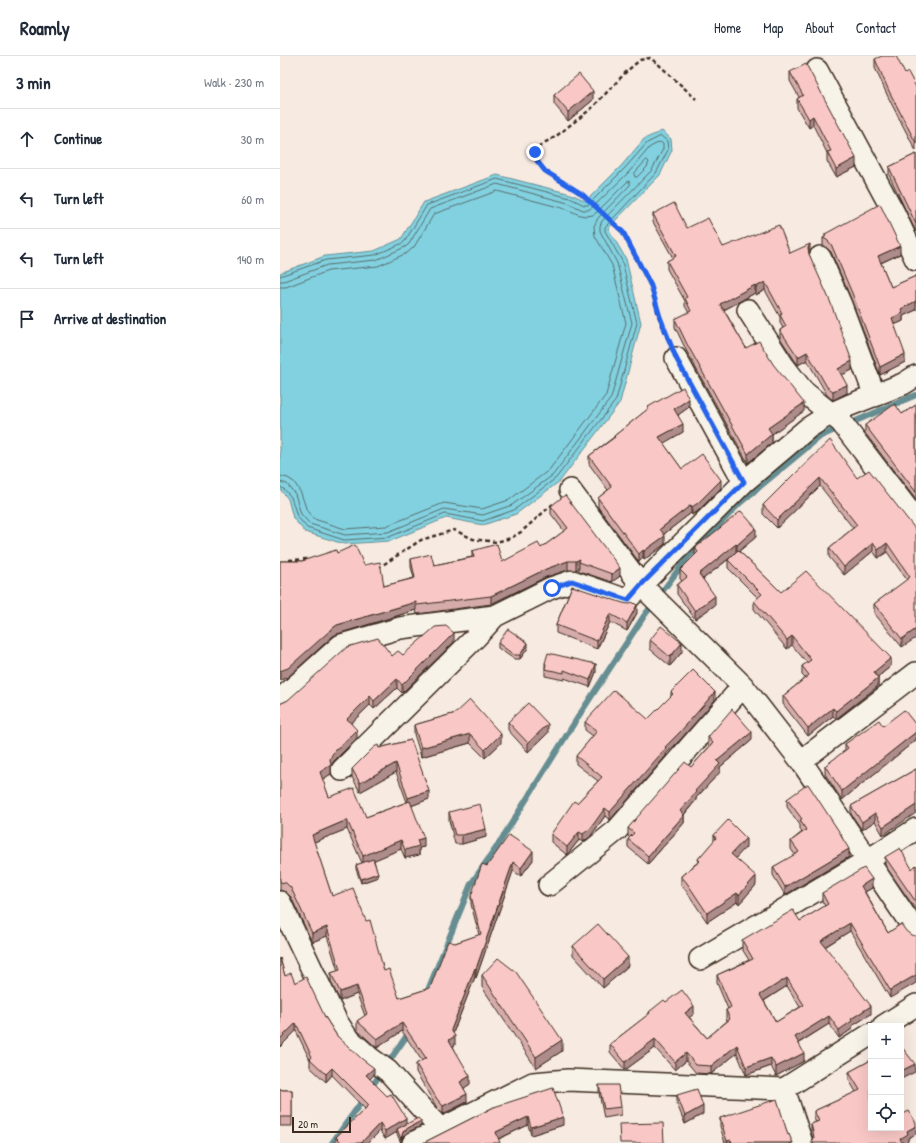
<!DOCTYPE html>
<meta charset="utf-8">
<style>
:root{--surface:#fff;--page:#f6f6f7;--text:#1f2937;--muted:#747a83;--line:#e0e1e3}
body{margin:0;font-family:"Patrick Hand",sans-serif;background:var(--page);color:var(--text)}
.controls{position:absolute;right:12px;bottom:12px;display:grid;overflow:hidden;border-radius:0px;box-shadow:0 4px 16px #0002}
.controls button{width:36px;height:36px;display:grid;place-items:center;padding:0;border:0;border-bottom:1px solid var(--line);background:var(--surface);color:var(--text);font:20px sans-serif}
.scale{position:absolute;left:12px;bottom:10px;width:59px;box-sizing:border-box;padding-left:4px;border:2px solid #3b2a1e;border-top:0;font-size:11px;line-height:14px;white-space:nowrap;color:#3b2a1e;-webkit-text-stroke:3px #f7f3e8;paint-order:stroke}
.stop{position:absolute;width:12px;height:12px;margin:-9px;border:3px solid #2563eb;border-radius:50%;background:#fff}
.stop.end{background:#2563eb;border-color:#fff;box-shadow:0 1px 4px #0008}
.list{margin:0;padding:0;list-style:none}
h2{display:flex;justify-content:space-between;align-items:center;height:52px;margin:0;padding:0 16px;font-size:17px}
h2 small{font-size:13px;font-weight:400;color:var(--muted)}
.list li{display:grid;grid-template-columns:26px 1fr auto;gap:12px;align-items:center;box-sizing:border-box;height:60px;padding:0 16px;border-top:1px solid var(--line)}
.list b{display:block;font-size:15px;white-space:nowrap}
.list em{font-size:13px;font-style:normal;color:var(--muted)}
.icon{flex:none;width:22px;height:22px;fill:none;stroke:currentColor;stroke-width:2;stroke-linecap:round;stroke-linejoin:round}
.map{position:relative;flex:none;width:636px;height:1087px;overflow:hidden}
header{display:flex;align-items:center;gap:24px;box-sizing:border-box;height:56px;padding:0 20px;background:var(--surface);border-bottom:1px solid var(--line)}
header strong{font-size:19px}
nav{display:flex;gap:22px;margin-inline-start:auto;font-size:14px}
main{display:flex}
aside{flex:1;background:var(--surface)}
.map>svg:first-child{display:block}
.water{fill:#82d1e0;stroke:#668e92}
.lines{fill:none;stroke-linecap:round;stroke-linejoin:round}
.shore{stroke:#576d6c;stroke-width:1}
.stream{stroke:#668e92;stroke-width:6}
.minor-casing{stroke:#3b2a1e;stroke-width:24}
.path{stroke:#3b2a1e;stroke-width:2.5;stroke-dasharray:4 3;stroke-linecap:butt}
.minor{stroke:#f7f3e8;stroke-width:21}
.wall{fill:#d6acaa;stroke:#3b2a1e;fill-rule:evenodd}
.shaded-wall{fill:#ae8c8b;stroke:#3b2a1e}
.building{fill:#f9c8c6;stroke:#3b2a1e;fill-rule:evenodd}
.route{stroke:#2563eb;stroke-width:5}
</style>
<header>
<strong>Roamly</strong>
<nav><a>Home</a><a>Map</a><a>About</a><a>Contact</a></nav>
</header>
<main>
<aside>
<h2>3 min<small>Walk · 230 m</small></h2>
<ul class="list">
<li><svg class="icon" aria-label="ahead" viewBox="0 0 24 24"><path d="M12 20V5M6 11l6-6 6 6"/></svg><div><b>Continue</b></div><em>30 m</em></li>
<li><svg class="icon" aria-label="left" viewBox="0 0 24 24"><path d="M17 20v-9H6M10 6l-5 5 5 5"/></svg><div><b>Turn left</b></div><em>60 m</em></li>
<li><svg class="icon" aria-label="left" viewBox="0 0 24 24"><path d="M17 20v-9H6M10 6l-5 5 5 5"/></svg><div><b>Turn left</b></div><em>140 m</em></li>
<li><svg class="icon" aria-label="arrive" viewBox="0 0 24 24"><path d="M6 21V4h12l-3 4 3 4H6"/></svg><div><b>Arrive at destination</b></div></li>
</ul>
</aside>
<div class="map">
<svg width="636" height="1087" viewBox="0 0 636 1087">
<rect width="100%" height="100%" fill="#f7eae1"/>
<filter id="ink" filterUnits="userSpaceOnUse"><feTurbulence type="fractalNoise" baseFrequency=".025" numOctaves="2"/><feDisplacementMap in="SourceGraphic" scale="8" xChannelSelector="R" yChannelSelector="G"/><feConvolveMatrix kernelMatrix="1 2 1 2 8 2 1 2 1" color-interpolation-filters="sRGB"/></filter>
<g filter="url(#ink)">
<path class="water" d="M382,75L391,83L392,94L380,119L328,172L346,203L361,267L340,346L280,425L236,458L203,469L166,462L110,485L64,488L25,476L13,462L8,443L0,433V217L45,200L94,195L121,183L144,146L217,119L291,138L306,145L342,109L364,83Z"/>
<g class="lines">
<path class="shore" d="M367,104L369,106L367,111L357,121H355L354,118Z
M0,220L46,204L95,199L123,187L125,185L147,149L217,123L290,142L304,149H308L345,112L367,87L381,80L387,85L388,94L376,117L325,171V175L342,205L357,267L336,344L276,422L234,454L203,465L165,458L109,481L64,484L27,472L17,460L11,441L4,433L0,431
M0,225H4L47,209L96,204L125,191L129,188L150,153L217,128L288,147L303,154H308L313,151L349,116L370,91L380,86L383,88V93L372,114L322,165L320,170V175L337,207L352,267L331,342L273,419L232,449L203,459L164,453L108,476L65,479L30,468L21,458L15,438L7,428L0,426
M0,231H6L48,215L98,210L127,197L134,191L154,158L217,135L286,153L300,159L306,160L313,159L317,156L347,126L349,125L350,127V129L318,162L314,170L315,180L332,209L346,267L326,339L269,414L229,444L202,453L164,447L106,470L65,473L34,463L27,455L21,437L14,426L8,422L0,420"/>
<path class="stream" d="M146,939L191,828L216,792L298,661L364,560L407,502L460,447L541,380L636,339
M90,1033L130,975
M52,1087L85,1041"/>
<g class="minor-casing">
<path id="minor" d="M537,14L614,157L636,204
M540,201L561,249L595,340
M468,254L503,309L523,335L561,366L636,464
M396,302L464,426
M290,434L361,529L463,630L521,705L636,876
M0,644L61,589L120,572L215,560L271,532L292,525L347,544L361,529L464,426L528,372L550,358L570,349L623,328L636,320
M521,705L636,617
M62,714L197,580L215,560
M269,829L337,774L463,630
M0,846L56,964L67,981L90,1002L108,1015L161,1074
M420,903L588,804L636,773
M603,970L636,949
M504,1033L522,1087
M133,1087L253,1027L288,1024L504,1033L591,978"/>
</g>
<path class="path" d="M388,283L379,261L371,230L343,176L302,138L265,115L257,105L255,96L262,88L275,81L312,52L347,15L360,4L370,2L377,7L416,43
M9,504L28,503
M98,512L141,484L174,474L193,483L216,486L231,482L241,476L273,448"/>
<use href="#minor" class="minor"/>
</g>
<path class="wall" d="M595,3L625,18L636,31V95L609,43L595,12Z
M510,16L576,111L556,121L547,105V97L533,69L529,72L517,52V43L519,41L510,25Z
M274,39L313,44L288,65L274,48Z
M636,98V176L609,119V111Z
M373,158L407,172L443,191L510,197L530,196L529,198L572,314L562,319L567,337L553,344L547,339L527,304L518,309L500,282V274L503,272L500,267V261L485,234L476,239L475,237L444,254L466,292L524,355L492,378V387L468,407L407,296L395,271V263L409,257L405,250V245L387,213V205L393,202L373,166Z
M545,178L620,198L601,207L611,231L636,220V254L623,260V265L614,269L625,306L600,319L572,245L551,196L547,192L543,190V182L545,181Z
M636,349V444L585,377V369L622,358Z
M368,351H409L398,359L403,376L383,387L402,413L441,432L418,455L412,459L411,457L384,478L385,488L364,504L363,502L359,506L318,451V442L328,434L309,408V400L334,381V380L368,353Z
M514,419L577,422L636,474L622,591L594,557V548L627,524L607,496L598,502L593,495L564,519L549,501V492L573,472L540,430L497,472L483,458V449Z
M271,450L340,520L332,526L299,515V512L296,514H288L266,521L211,548L137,558L136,554L57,578L53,580L8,621L0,624V505H22L57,497L84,509L104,530L134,522L131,511V503L154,509L192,501V495L222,506L261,492L284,475L271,458Z
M476,481L459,495L501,536L611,610L598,621V630L556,663L553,660L528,680L503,648V640L525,622L522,619V610L527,607L512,589L507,593L474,553V545L478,542L448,512V504L450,502L423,523L435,549L415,563L397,538V529L402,525L400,523V514L415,499V492Z
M292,530L357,557L347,575L330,566L317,593L276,577V569Z
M370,584L402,596L390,610L370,593Z
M174,586L122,637L117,632L94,653L90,649L71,667L77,682L53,706L51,711V718L42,723L49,741L86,761L127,746L116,716L80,736L72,721V713L99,692L131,684L149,743L131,750L144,791L139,792V799L125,802L121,793L94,804L98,821L81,827L76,813V809L82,807L67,773L34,786L52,840L104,915L119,942L150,932L175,887L199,879L191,848V840L207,810L253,804L241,820L233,815L196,922L195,921L173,977L175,989L173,990L190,1028L184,1032L187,1046L163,1058L157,1052L136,1016V1008L142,1005L122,975L97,992L77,974V965L85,960L77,938L60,945L51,926V917L58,915L47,880L32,886L11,841L6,836L0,834L2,647L112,600L123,599Z
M218,587L248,592L240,603H234L218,592Z
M265,607L316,616L310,631L284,622V624L265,620Z
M391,636L435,644L400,684L386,698V700L330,764L325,760L310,781L303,786L299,784L287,799L271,786V778L297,747L318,725L296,708V700L313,680L305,674V666L368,663L391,640Z
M176,657L221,687L205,702L190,687L141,701L134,678V669Z
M228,666L268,677L248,696L228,674Z
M636,669V684L562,744L545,718V710L565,695V688L603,670Z
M428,681L472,684L440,711V716L416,742V744L404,759V767L368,808L348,791V783L350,782L348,780V772L411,711L429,691L428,689Z
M636,713L603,779L595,765L582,774L571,758V750Z
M507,743L562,781L569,801L505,839L493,819V811L515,799L511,793V785L522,776L520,773V769L507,751Z
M169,756L206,781L182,788H175L169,764Z
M434,779L466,791L455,802L476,829L459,848L457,846L427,866L407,836L401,829V820L418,806V803L434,785Z
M605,801L632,813L636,809V854L605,809Z
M592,832L585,836L608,877L621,868L610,942L570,875L545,891L591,958L572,970V973L559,982L549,968L519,987L524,1005L496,1020L491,1010L466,1019L457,997L431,1018L416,1017L406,1005L395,1014L375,992L345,1014L330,996V988L369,958V956L386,946L414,958L409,961L427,982L447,965L446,962V954L448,953L437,927V919L469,904L462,893V884L520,865L545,850L542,845V837ZM507,930L520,951L496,966L484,945Z
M293,890L348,910L323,932L293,899Z
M0,902L5,920L15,927L45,961L57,980L94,1019L90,1023L126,1068L141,1070L128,1076L123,1080L121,1087L117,1078V1076L105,1083L100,1075L88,1087H56V1081L85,1053L52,1019L46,1026L30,1011V1004L16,975L0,991Z
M202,919L282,995L256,1012L202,931Z
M591,1004V1072L628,1082V1085L533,1083L531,1076V1068L536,1066L534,1063V1055L576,1036L569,1024V1016Z
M319,1029L341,1051V1059L324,1062L319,1037Z
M0,1032L2,1034H12V1070H0Z
M397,1039L423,1058L405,1068L397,1048Z
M214,1051L283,1069L251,1079L248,1069L219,1083L143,1087Z
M440,1062L508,1079L513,1087H445L440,1070Z"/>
<path class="shaded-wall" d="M313,35V44L288,65V56Z
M533,60V69L529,72V63Z
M576,102V111L556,121V113Z
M530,188V196L528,200V192Z
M620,190V198L598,208V200Z
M485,226V234L476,239V231Z
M475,229V237L440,256V248Z
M636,245V254L623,260V265L612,270V262L621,253Z
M527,296V304L518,309V301Z
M625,298V306L600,319V311Z
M572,305V314L558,321V313Z
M567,329V337L553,344V335Z
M409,343V351L394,362V353Z
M524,347V355L488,381V372Z
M403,368V376L379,390V381Z
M492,378V387L468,407V398Z
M540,422V430L497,472V464Z
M441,424V432L418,455L412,459V451Z
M411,449V457L380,481V473Z
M476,472V481L457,497V489Z
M385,480V488L364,504V495Z
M593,487V495L564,519V511Z
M607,487V496L598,502V494Z
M456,488V497L419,526V518Z
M363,494V502L359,506V498Z
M300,503L299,506V512L296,514V505Z
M288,505V514L266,521L211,548V540L266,513Z
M340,512V520L332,526V518Z
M435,540V549L415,563V555Z
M136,546V554L57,578L53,580L8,621L0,624V615L53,572L57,569Z
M357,549V557L347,575V567Z
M330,558V566L317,593V585Z
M636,573V582L622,591V583Z
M174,577V586L122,637V629Z
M512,580V589L507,593V584Z
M248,587V592L240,603V599Z
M402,587V596L390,610V601Z
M611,602V610L594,624V616Z
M316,608V616L310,631V624Z
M598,622V630L556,663V655Z
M117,623V632L94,653V645Z
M435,636V644L400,684L386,698V700L330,764V756L385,691Z
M90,640V649L67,671V663Z
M553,652V660L528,680V672Z
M268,668V677L248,696V687Z
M77,674V682L53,706L51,711V718L40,725V716L50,703L53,697Z
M472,676V684L440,711V716L416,742V744L400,763V755L437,705Z
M636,676V684L562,744V735Z
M190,678V687L141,701V692Z
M221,678V687L205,702V694Z
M116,707V716L80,736V727Z
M149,735V743L128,751V742Z
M636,749V757L603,779V771Z
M325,752V760L310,781L303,786V778Z
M595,757V765L582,774V766Z
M404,759V767L368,808V800Z
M67,764V773L32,787V779Z
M206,773V781L182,788V779Z
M299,776V784L287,799V791Z
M144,782V791L139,792V799L125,802V794L137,784Z
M466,782V791L451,807V798Z
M121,784V793L83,809V800Z
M569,793V801L505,839V831Z
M253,795V804L241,820V812Z
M233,806V815L196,922V913Z
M98,817V821L81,827V823Z
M476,820V829L459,848V839Z
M592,823V832L581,838V830Z
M457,837V846L427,866V857Z
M570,867V875L541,893V885Z
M47,871V880L32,886V877Z
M348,901V910L323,932V923Z
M195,912V921L171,982V974Z
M636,919V927L610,942V934Z
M507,922V930L480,947V939Z
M77,930V938L60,945V936Z
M414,950V958L405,965V957Z
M591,950V958L572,970V973L559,982V974L571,963Z
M549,960V968L515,989V981Z
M16,967V975L0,991V983Z
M122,967V975L97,992V983Z
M175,980V989L169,993V984Z
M375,983V992L345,1014V1006Z
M282,984V995L256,1012V1001Z
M457,989V997L431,1018V1010Z
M406,997V1005L395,1014V1006Z
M524,997V1005L496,1020V1011Z
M491,1002V1010L466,1019V1011Z
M635,1008V1016L621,1023V1015Z
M52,1012V1019L46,1026V1018Z
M94,1012V1019L86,1027V1019Z
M190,1020V1028L180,1035V1026Z
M187,1038V1046L163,1058V1050Z
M423,1050V1058L405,1068V1060Z
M248,1061V1069L216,1084V1076Z
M283,1061V1069L251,1079V1071Z
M126,1062V1070L117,1073V1076L105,1083V1075Z
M141,1065V1070L128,1076L123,1080L121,1087V1083L123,1076L128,1072Z
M100,1067V1075L88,1087H81Z
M636,1070V1078L628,1082V1085L626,1087H620V1083L627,1075Z
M451,1084V1087H447V1085Z"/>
<path class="building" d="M602,0H616L625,18L628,16L636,31V87L609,35L595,3Z
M526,8L576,102L556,113L547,96L551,95L533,60L529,63L517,43L523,39L510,16Z
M299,18L313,35L288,56L274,39Z
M636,98V168L609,111Z
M394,147L407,172L428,162L443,191L499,169L510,197L530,188L528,192L529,198L550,245L572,305L558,313L567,329L553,335L547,331L527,296L518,301L500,274L506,270L500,259L502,257L485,226L476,231L475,229L440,248L466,292L479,285L493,308L524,347L488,372L492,378L468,398L407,288L395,263L411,255L405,242L407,241L387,205L396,200L373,158Z
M600,148L620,190L598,200L611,231L636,220V245L621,253L623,257L612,262L625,298L600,311L572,237L551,188L547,184L543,182L546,180L545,178Z
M403,331L409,343L394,353L403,368L379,381L402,413L422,398L441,424L418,447L412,451L411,449L380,473L385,480L364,495L363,494L359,498L318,442L332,431L309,400L335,381L334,380L369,352L368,351Z
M615,348L622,358L636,349V436L585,369Z
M550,384L577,422L589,414L636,474V573L622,583L594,548L630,521L607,487L598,494L593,487L564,511L549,492L577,469L540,422L497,464L483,449L513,419H514Z
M285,439L340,512L332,518L299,506L300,503L296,505H288L266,513L211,540L137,549L136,546L57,569L53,572L8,612L0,615V505H22L56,494L57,497L75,489L84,509L100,506L104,530L135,522L131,503L151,498L154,509L194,501L192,495L217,488L222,506L258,487L261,492L288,472L271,450Z
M461,455L476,472L457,489L456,488L419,518L435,540L415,555L397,529L407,521L400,514L418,496L415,492Z
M458,494L501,536L526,515L611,602L594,616L598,622L556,655L553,652L528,672L503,640L529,619L522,610L531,604L512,580L507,584L474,545L482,538L448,504Z
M292,530L343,547L349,548L352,546L357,549L347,567L330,558L317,585L276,569Z
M166,570L174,577L122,629L117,623L94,645L90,640L67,663L77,674L53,697L50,703L51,709L40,716L49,741L74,732L86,761L130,745L144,782L137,784L139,790L125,794L121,784L83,800L67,764L32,779L52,840L73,832L86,865L90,864L104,915L109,913L119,942L150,932L168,885L175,887L201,878L191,840L202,808L207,810L229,779L253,795L241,812L233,806L196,913L195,912L171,974L175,980L169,984L190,1020L180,1026L187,1038L163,1050L157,1043L136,1008L146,1002L122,967L97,983L77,965L87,958L77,930L60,936L51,917L60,914L47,871L32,877L11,832L6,827L0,826V647H2L8,644L67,591L98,582L112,600L118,595L123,599L155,571Z
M381,570L402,587L390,601L370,584Z
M228,573L248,587L240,599H234L218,587Z
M268,597L316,608L310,624L284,614V617L265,613L266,608L265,607Z
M413,614L435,636L400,676L385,691L386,692L330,756L325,752L310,773L303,778L299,776L287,791L271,778L294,745L297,747L322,721L296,700L317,675L305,666L334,634L368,663L393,638L391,636Z
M190,644L221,678L205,694L190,678L141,692L134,669L176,657Z
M248,647L268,668L248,687L228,666Z
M452,653L472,676L437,705L440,708L415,735L416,736L400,755L404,759L368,800L348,783L354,777L348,772L405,706L411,711L433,687L428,681Z
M624,654L636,669V676L562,735L545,710L568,692L565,688L599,664L603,670Z
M131,684L149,735L128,742L116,707L80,727L72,713L94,691L98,689L99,692Z
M636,713V749L603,771L595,757L582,766L571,750Z
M528,728L562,780H561L569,793L505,831L493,811L519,796L511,785L526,774L520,764L522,763L507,743Z
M200,748L206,773L182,779H175L169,756Z
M448,764L466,782L451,798L476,820L459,839L457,837L427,857L407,827L401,820L420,805L418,803L436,782L434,779Z
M620,792L632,813L636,809V846L605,801Z
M93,803L98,817L81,823L76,809Z
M584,812L592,823L581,830L608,877L621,868L626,875L631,879L636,880V919L610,934L570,867L541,885L591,950L571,963L572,965L559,974L549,960L515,981L524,997L496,1011L491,1002L466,1011L457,989L431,1010L416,1009L406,997L395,1006L375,983L345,1006L330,988L370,957L369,956L384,944L386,946L402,934L414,950L405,957L427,982L450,963L446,954L451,951L437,919L473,903L462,884L513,854L520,865L548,848L542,837ZM507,922L524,949L496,966L480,939Z
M318,868L348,901L323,923L293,890Z
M0,902L5,920L11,917L15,927L26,921L45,961L57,980L82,1003L94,1012L86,1019L107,1040L111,1038L126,1062L105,1075L100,1067L81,1087H62L56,1081L89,1049L52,1012L46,1018L30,1003L32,1001L16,967L0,983Z
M218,902L236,916L282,984L256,1001L202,919Z
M621,990L635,1008L621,1015Z
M591,1004V1072H621V1059L629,1055L636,1067V1070L627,1075L628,1078L620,1083L623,1087H531L534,1082L533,1076L531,1068L539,1065L534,1055L580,1034L569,1016Z
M319,1029H338L341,1051L324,1053Z
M0,1032L2,1034H12V1061H0Z
M273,1032L283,1061L251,1071L248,1061L216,1076L220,1087H143L214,1051Z
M417,1033L423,1050L405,1060L397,1039Z
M497,1043L508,1079L509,1078L511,1083L513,1087H452L451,1084L447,1085L440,1062Z
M138,1062L141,1065L128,1072L123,1076L121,1083L117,1073Z
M383,1067L384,1087H340L339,1068Z"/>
</g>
<g class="lines" filter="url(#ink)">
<path class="route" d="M255,96L257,105L265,115L302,138L343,176L371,230L380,261L396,302L464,426L361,529L348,544L292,525L272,532"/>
</g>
</svg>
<div class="controls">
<button>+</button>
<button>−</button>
<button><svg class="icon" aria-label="locate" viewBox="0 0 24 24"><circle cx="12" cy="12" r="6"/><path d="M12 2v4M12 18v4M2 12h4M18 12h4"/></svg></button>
</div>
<div class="scale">20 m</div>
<div class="stop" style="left:272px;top:532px"></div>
<div class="stop end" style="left:255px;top:96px"></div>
</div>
</main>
